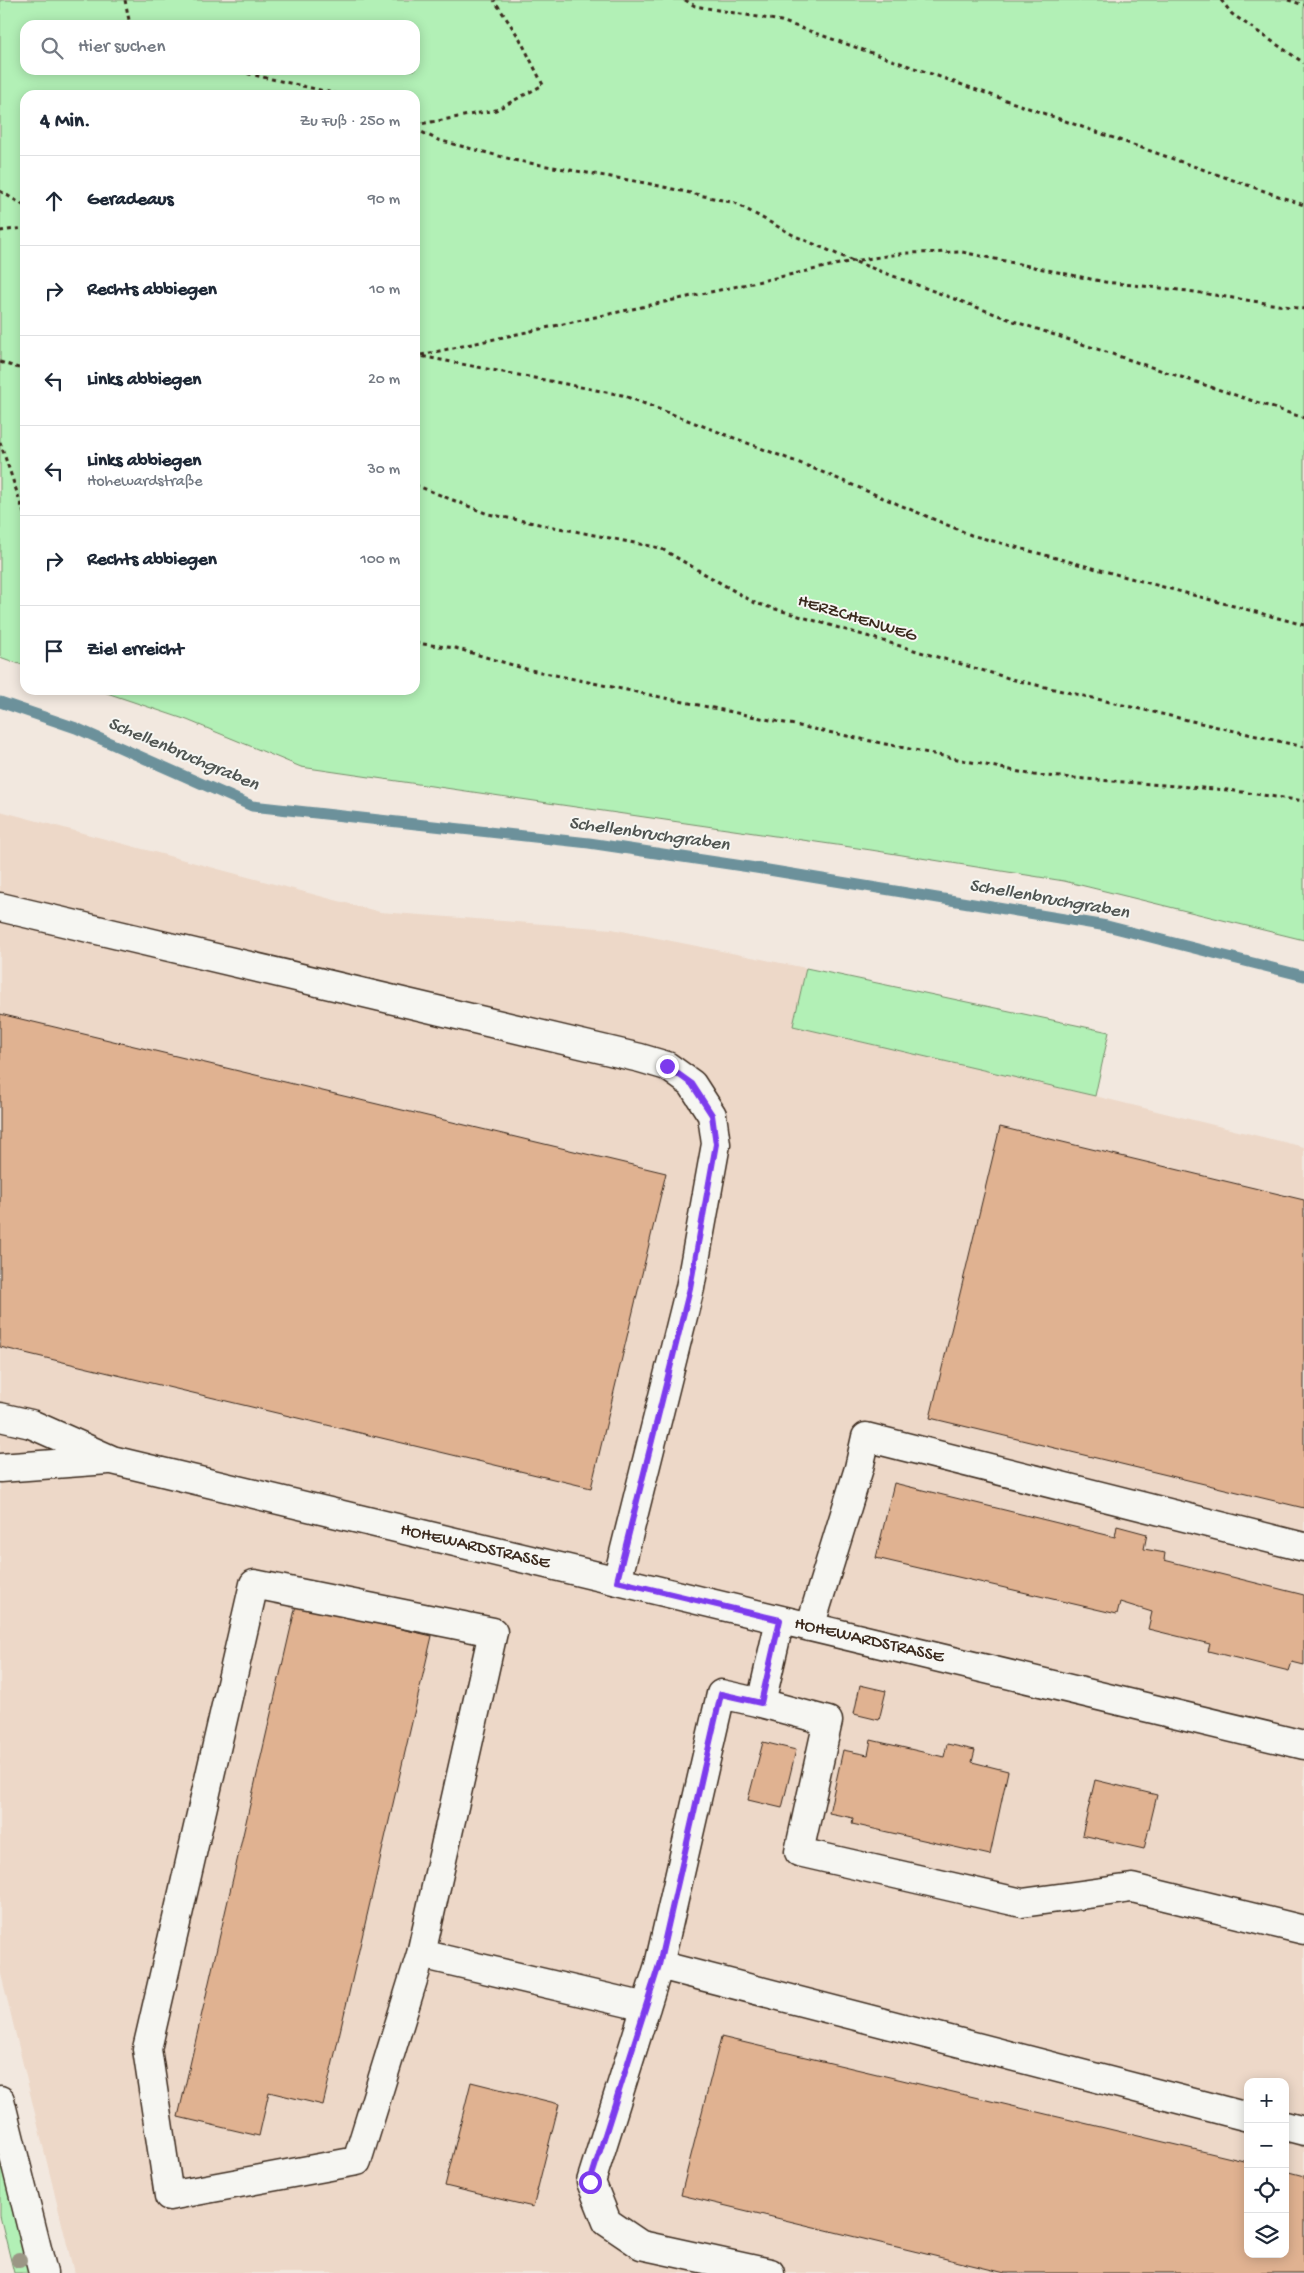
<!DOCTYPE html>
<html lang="de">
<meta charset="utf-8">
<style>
:root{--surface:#fff;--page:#f6f6f7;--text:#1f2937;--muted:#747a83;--line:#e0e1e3}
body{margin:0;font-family:"Gochi Hand",sans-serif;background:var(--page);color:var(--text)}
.controls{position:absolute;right:15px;bottom:15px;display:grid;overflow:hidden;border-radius:10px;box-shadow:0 2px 12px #0003}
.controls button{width:45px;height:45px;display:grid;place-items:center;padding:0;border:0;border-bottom:1px solid var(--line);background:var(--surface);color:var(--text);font:25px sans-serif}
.stop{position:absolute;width:15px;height:15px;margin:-11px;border:4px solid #7c3aed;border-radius:50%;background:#fff}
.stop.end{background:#7c3aed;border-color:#fff;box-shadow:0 1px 5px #0008}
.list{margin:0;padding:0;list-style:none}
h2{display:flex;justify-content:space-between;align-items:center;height:65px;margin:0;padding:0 20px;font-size:21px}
h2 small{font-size:16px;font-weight:400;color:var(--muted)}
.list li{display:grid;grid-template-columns:32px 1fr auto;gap:15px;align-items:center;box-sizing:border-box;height:90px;padding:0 20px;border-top:1px solid var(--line)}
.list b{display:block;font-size:19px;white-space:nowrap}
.list p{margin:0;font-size:16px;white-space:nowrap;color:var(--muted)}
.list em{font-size:16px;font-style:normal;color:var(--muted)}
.icon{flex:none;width:28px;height:28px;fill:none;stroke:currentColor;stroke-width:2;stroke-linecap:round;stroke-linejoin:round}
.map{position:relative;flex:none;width:1304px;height:2273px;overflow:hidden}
.search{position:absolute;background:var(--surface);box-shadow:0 2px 12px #0003;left:20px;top:20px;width:400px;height:55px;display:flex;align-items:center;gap:12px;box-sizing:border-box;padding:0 18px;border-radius:15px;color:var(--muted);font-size:19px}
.panel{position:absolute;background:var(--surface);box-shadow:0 2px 12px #0003;left:20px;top:90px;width:400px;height:605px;border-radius:15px}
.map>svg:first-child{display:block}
.built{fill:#edd8c8;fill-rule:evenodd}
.green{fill:#b2f0b6;stroke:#768d6a;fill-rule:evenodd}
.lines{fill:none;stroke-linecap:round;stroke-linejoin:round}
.stream{stroke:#6c919b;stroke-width:11}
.building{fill:#e0b291;stroke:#3b2a1e}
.minor-casing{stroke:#3b2a1e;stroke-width:31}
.major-casing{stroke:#3b2a1e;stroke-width:31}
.path{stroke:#3b2a1e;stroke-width:3;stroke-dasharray:4 4;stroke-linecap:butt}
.minor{stroke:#f6f6f2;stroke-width:28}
.major{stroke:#f6f6f2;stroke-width:28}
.tree{fill:#9b9685}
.route{stroke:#7c3aed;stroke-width:6}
.labels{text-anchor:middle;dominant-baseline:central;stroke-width:4;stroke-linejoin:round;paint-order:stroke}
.street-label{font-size:18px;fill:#3b2a1e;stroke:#f6f6f2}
.water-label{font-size:19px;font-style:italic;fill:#505552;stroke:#f6f6f2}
</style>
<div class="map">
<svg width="1304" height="2273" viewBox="0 0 1304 2273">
<rect width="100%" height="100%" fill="#f2e8df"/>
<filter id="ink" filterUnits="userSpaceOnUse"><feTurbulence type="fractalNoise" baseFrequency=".02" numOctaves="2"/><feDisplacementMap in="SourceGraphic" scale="10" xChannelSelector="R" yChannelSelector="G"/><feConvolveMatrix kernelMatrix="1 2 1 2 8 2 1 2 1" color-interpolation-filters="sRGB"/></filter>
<g filter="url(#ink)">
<path class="built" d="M0,811L380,912L612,929L806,968L793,1026L1095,1096L1304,1147V2273H74L0,1970ZM1248,2082H1285V2254H1248Z"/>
<path class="green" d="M0,0H1304V940L1064,881L871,850L301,767L187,720L98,690H415V95H25V666L0,657ZM25,25H415V70H25Z
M806,968L1109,1032L1095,1096L793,1026Z
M0,2146L31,2273H14L0,2216Z"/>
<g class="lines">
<path class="stream" d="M0,702L76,728L252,806L589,843L756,868L1107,926L1304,976"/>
</g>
<path class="building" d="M0,1014L666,1173L591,1488L0,1347Z
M1000,1127L1304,1200V1508L930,1418Z
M894,1483L1115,1537L1117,1526L1147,1534L1144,1549L1165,1553L1164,1560L1304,1595V1665L1292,1662L1289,1671L1208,1651L1210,1644L1148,1629L1152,1612L1120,1602L1117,1614L876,1558Z
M296,1605L432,1636L323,2105L269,2092L259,2136L178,2117Z
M860,1685L886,1691L879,1720L854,1714Z
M871,1740L944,1757L947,1744L975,1750L972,1762L1008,1771L990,1855L852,1824L853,1818L829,1813L843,1750L868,1755Z
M763,1742L796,1750L782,1808L748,1800Z
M1095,1780L1157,1795L1144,1849L1082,1835Z
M721,2037L1248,2162V2254H1285V2171L1304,2176V2273H1005L681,2195Z
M471,2082L559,2104L533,2207L445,2186Z"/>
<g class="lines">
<g class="minor-casing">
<path id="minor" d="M0,907L640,1058L667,1066L692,1084L712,1115L716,1144L690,1288L617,1581
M0,1417L31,1424L112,1460L1304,1745
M0,1468L108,1460
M810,1627L859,1468L866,1437L1304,1547
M761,1703L828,1721L799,1852L1022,1903L1132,1888L1304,1930
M421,1954L357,2161L169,2196L147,2049L254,1584L493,1632L421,1954L646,2007
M659,1965L1248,2117
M1285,2126L1304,2131
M770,2273L641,2245L607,2222L591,2182L659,1965L721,1694L761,1703L780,1620"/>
</g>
<g class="major-casing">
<path id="major" d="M0,2100L43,2273"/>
</g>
<path class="path" d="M125,0L130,25
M685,0L695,6L781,21L1304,205
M1221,0L1232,14L1304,63
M1288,0L1304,5
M232,70L342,95
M415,125L496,110L543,85L520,39L494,0
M415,129L438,140L518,161L646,183L735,203L793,235L853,261L1019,323L1304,418
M0,191L25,206
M0,231L25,228
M415,355L622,395L810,467L971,535L1304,625
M421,355L853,261L906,253L962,252L1105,282L1188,291L1304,309
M0,362L25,370
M0,442L25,516
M415,485L488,514L660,548L755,603L1015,680L1304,747
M415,643L455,648L526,669L1034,775L1228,790L1304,801"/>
<use href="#minor" class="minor"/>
<use href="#major" class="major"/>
</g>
<circle class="tree" cx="19" cy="2260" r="8"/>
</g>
<g class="lines" filter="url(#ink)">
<path class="route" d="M590,2182L659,1965L721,1694L761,1703L780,1620L617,1581L690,1288L716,1144L712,1115L692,1084L667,1066"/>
</g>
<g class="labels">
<g class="street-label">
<text transform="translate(857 619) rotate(17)">HERZCHENWEG</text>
<text transform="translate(475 1547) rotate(13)">HOHEWARDSTRASSE</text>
<text transform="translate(869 1641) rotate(13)">HOHEWARDSTRASSE</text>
</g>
<g class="water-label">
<text transform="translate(183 755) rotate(23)">Schellenbruchgraben</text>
<text transform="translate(649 835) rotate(8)">Schellenbruchgraben</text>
<text transform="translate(1049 900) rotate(10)">Schellenbruchgraben</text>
</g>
</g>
</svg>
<div class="controls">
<button>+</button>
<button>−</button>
<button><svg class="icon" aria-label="locate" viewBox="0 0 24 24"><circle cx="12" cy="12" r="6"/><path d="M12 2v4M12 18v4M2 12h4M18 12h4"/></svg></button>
<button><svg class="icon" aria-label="layers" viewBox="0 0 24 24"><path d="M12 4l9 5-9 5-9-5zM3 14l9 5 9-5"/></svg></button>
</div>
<div class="stop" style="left:590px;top:2182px"></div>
<div class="stop end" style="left:667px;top:1066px"></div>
<div class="search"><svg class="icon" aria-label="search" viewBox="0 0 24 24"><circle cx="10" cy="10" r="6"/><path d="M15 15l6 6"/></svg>Hier suchen</div>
<section class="panel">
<h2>4 Min.<small>Zu Fuß · 250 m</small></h2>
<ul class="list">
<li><svg class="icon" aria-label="ahead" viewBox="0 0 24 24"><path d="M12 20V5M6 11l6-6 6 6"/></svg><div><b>Geradeaus</b></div><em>90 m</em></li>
<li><svg class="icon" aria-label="right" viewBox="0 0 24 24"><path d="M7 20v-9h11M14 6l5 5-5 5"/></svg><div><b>Rechts abbiegen</b></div><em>10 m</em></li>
<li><svg class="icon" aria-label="left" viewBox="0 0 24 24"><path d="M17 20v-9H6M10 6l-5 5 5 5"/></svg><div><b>Links abbiegen</b></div><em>20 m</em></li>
<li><svg class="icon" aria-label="left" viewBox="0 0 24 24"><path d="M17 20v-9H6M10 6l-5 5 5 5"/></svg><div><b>Links abbiegen</b><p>Hohewardstraße</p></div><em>30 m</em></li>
<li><svg class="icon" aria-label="right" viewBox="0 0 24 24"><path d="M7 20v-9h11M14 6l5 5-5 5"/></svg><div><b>Rechts abbiegen</b></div><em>100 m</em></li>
<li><svg class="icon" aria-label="arrive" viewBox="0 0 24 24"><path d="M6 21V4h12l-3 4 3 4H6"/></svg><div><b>Ziel erreicht</b></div></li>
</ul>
</section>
</div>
